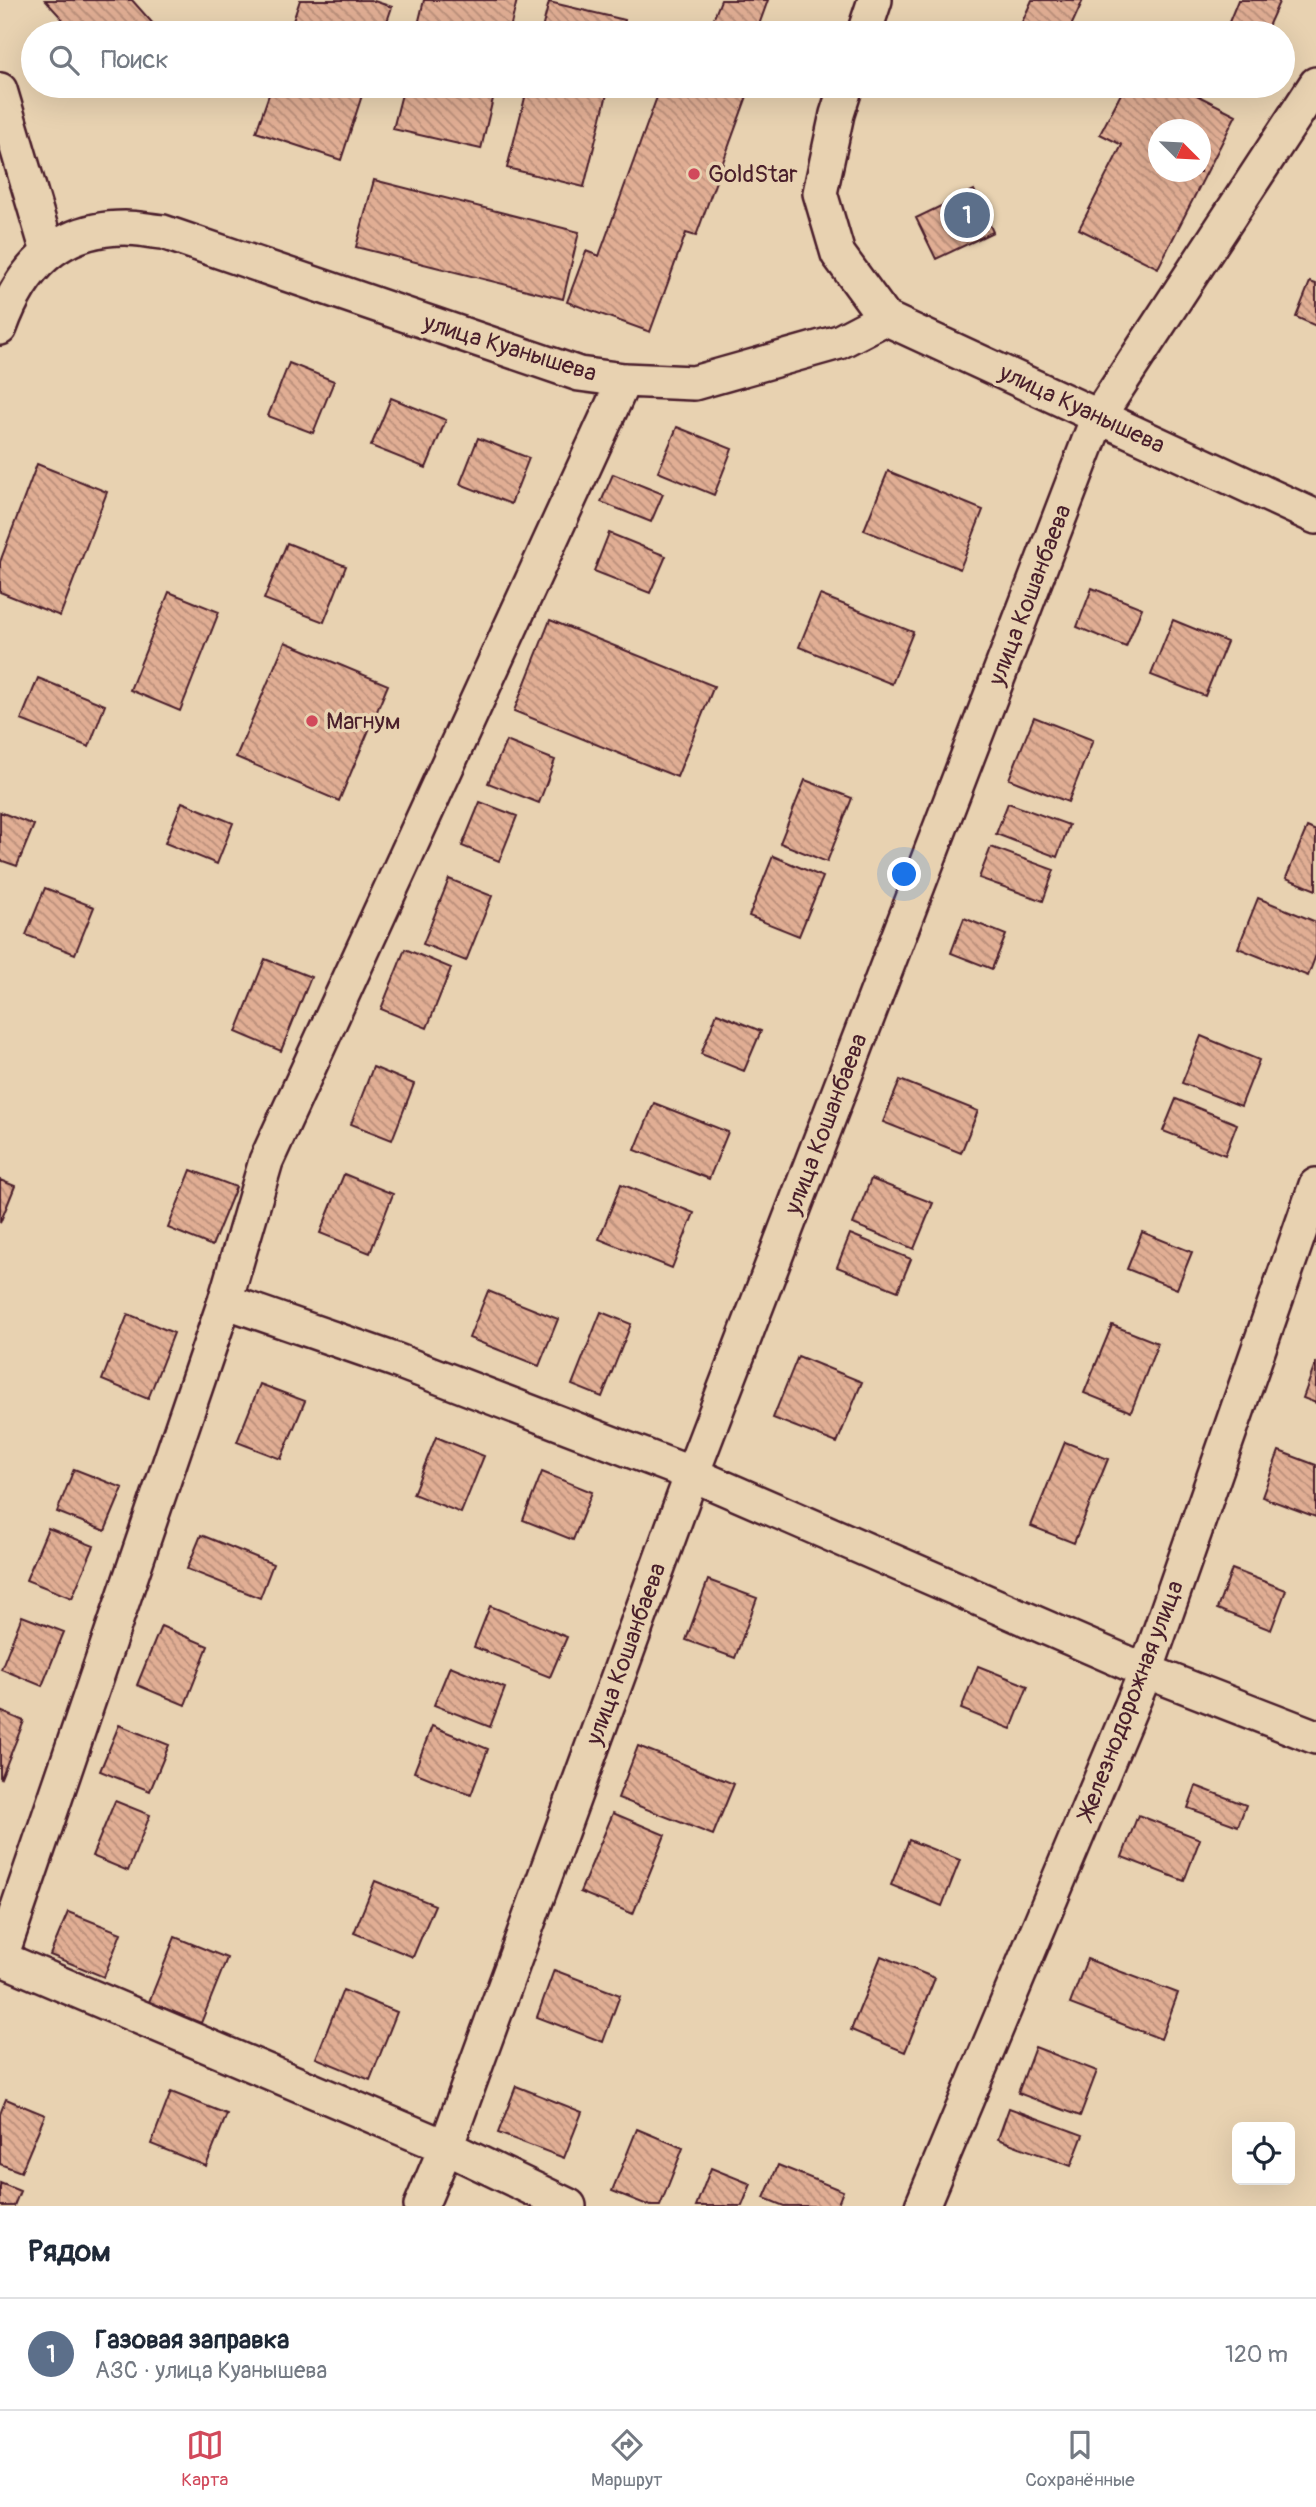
<!DOCTYPE html>
<html lang="ru">
<meta charset="utf-8">
<style>
:root{--surface:#fff;--page:#f6f6f7;--text:#1f2937;--muted:#747a83;--line:#e0e1e3;--accent:#d1495b}
body{margin:0;font-family:Pangolin,sans-serif;background:var(--page);color:var(--text)}
.controls{position:absolute;right:21px;bottom:21px;display:grid;overflow:hidden;border-radius:10px;box-shadow:0 7px 28px #0002}
.controls button{width:63px;height:63px;display:grid;place-items:center;padding:0;border:0;border-bottom:2px solid var(--line);background:var(--surface);color:var(--text);font:35px sans-serif}
.compass{position:absolute;left:1148px;top:119px;width:63px;height:63px;border-radius:50%;background:var(--surface);box-shadow:0 7px 28px #0002;rotate:114deg}
.you{position:absolute;left:905px;top:875px;width:24px;height:24px;margin:-18px;border:5px solid #fff;border-radius:50%;background:#1a73e8;box-shadow:0 0 0 10px #1a73e833}
.badge{display:grid;place-items:center;width:46px;height:46px;border-radius:50%;background:var(--accent);color:#fff;font-size:23px;font-weight:700}
.pin{position:absolute;translate:-50% -50%;border:4px solid #fff;box-shadow:0 2px 7px #0006}
.list{margin:0;padding:0;list-style:none}
h2{display:flex;justify-content:space-between;align-items:center;height:91px;margin:0;padding:0 28px;font-size:30px}
h2 small{font-size:23px;font-weight:400;color:var(--muted)}
.list li{display:grid;grid-template-columns:46px 1fr auto;gap:21px;align-items:center;box-sizing:border-box;height:112px;padding:0 28px;border-top:2px solid var(--line)}
.list b{display:block;font-size:26px;white-space:nowrap}
.list p{margin:0;font-size:23px;white-space:nowrap;color:var(--muted)}
.list em{font-size:23px;font-style:normal;color:var(--muted)}
.icon{flex:none;width:38px;height:38px;fill:none;stroke:currentColor;stroke-width:2;stroke-linecap:round;stroke-linejoin:round}
.map{position:relative;flex:none;width:1316px;height:2206px;overflow:hidden}
.search{position:absolute;background:var(--surface);box-shadow:0 7px 28px #0002;left:21px;right:21px;top:21px;height:77px;display:flex;align-items:center;gap:18px;box-sizing:border-box;padding:0 24px;border-radius:38px;color:var(--muted);font-size:26px}
.sheet{height:203px;background:var(--surface)}
nav{display:flex;justify-content:space-around;align-items:center;box-sizing:border-box;height:98px;border-top:2px solid var(--line);background:var(--surface);font-size:19px;color:var(--muted)}
nav a{display:grid;justify-items:center;gap:4px}
nav .on{color:var(--accent)}
.map>svg:first-child{display:block}
.building{fill:url(#building-back-hatch);stroke:#4a1f2b;stroke-width:2;fill-rule:evenodd}
.lines{fill:none;stroke-linecap:round;stroke-linejoin:round}
.street-casing{stroke:#4a1f2b;stroke-width:38}
.street{stroke:#e8d2b1;stroke-width:33}
.poi-dot{fill:#d1495b;stroke:#e8d2b1;stroke-width:2.5}
.labels{text-anchor:middle;dominant-baseline:central;stroke-width:7;stroke-linejoin:round;paint-order:stroke}
.poi-label{font-size:24px;fill:#4a1f2b;stroke:#e8d2b1;text-anchor:start}
.street-label{font-size:24px;fill:#4a1f2b;stroke:#e8d2b1}
</style>
<div class="map">
<svg width="1316" height="2206" viewBox="0 0 1316 2206">
<defs>
<pattern id="building-back-hatch" width="6" height="6" patternUnits="userSpaceOnUse" patternTransform="scale(1.75)"><rect width="6" height="6" fill="#e1ae94"/><path d="M-1 5l2 2M0 0l6 6M5-1l2 2" fill="none" stroke="#b88d79"/></pattern>
</defs>
<rect width="100%" height="100%" fill="#e8d2b1"/>
<filter id="ink" filterUnits="userSpaceOnUse"><feTurbulence type="fractalNoise" baseFrequency=".0143" numOctaves="2"/><feDisplacementMap in="SourceGraphic" scale="14" xChannelSelector="R" yChannelSelector="G"/><feConvolveMatrix kernelMatrix="1 2 1 2 8 2 1 2 1" color-interpolation-filters="sRGB"/></filter>
<g filter="url(#ink)">
<path class="building" d="M45,0H132L155,26L147,33H75Z
M300,0H371L392,7L383,33H289Z
M424,0H517L509,33H416Z
M721,0H768L756,33H708Z
M1032,0H1083L1068,33H1017Z
M1238,0H1280L1265,33H1242L1227,27Z
M549,2L625,20L622,33H541Z
M272,86H365L341,160L256,132Z
M404,86H496L481,149L393,129Z
M528,86H609L584,187L507,168Z
M661,86H737L735,92L747,96L696,236L686,233L650,332L567,302L586,251L599,256Z
M1125,86H1179L1236,115L1158,268L1079,229L1122,145L1100,134ZM1158,130H1200V172H1158Z
M374,180L579,232L563,299L356,247Z
M974,190L993,232L936,259L916,218Z
M1310,282L1316,284V326L1296,317Z
M289,363L334,381L313,433L268,416Z
M391,398L446,420L426,468L371,446Z
M677,427L732,449L714,495L658,472Z
M478,438L529,458L511,504L460,484Z
M37,464L107,492L60,616L0,592V562Z
M888,471L983,510L960,569L864,530Z
M613,474L663,494L651,522L601,502Z
M609,533L666,556L650,593L594,571Z
M287,543L346,566L324,622L264,599Z
M1092,588L1142,608L1126,647L1077,627Z
M169,592L219,612L180,711L130,690Z
M820,595L913,632L892,684L799,647Z
M550,620L714,686L677,777L514,711Z
M1173,620L1227,642L1205,696L1151,675Z
M285,642L388,685L339,801L236,757Z
M38,678L105,705L89,747L21,720Z
M1034,717L1093,740L1068,802L1009,779Z
M506,741L555,760L539,803L488,783Z
M805,780L852,798L827,862L780,843Z
M182,802L233,823L217,864L165,843Z
M480,802L517,816L499,861L462,846Z
M1008,803L1069,825L1057,857L996,834Z
M0,812L34,825L17,866L0,860Z
M1307,827L1316,831V890L1286,878Z
M991,847L1054,870L1043,901L979,878Z
M773,856L823,877L799,936L749,916Z
M449,879L492,896L466,961L423,944Z
M45,888L94,907L75,954L26,935Z
M1258,898L1316,922V955L1308,976L1238,948Z
M964,918L1006,935L992,969L951,953Z
M405,949L451,968L427,1028L381,1009Z
M265,959L311,977L281,1051L236,1032Z
M717,1013L761,1031L744,1071L701,1054Z
M1201,1036L1259,1060L1241,1106L1182,1083Z
M373,1067L414,1084L392,1140L351,1124Z
M900,1080L978,1111L961,1153L883,1122Z
M1176,1099L1237,1124L1225,1155L1163,1131Z
M654,1103L728,1132L709,1179L635,1150Z
M191,1170L236,1187L212,1246L168,1228Z
M344,1174L393,1194L370,1253L320,1233Z
M871,1179L933,1203L914,1249L853,1224Z
M0,1180L15,1186L0,1223Z
M621,1184L694,1213L672,1268L599,1239Z
M1142,1232L1192,1252L1177,1289L1127,1269Z
M850,1234L911,1259L898,1291L837,1267Z
M488,1291L558,1319L539,1366L469,1338Z
M601,1312L631,1324L602,1397L572,1385Z
M128,1314L174,1333L148,1399L102,1380Z
M1112,1325L1158,1343L1131,1412L1084,1393Z
M798,1356L862,1382L837,1443L773,1418Z
M1316,1362V1403L1303,1398Z
M260,1384L305,1401L281,1459L237,1442Z
M436,1437L484,1456L461,1513L413,1494Z
M1065,1442L1108,1459L1074,1543L1031,1526Z
M1279,1451L1316,1465V1517L1262,1497Z
M74,1469L123,1488L105,1531L57,1512Z
M542,1472L592,1492L573,1540L523,1520Z
M48,1528L94,1546L72,1598L26,1580Z
M201,1535L273,1564L260,1598L187,1569Z
M1232,1569L1286,1590L1271,1630L1217,1609Z
M708,1580L757,1598L735,1658L686,1640Z
M490,1606L567,1637L550,1677L474,1647Z
M22,1616L64,1632L42,1686L1,1669Z
M161,1626L208,1646L185,1705L137,1685Z
M450,1666L505,1688L490,1727L434,1705Z
M978,1666L1028,1686L1011,1729L961,1709Z
M0,1711L24,1721L1,1778L0,1777Z
M119,1725L169,1745L150,1791L100,1771Z
M432,1726L488,1749L471,1795L414,1772Z
M638,1746L734,1784L713,1835L618,1798Z
M1196,1786L1246,1805L1238,1826L1188,1808Z
M115,1801L150,1815L128,1871L92,1856Z
M613,1813L665,1835L633,1914L580,1892Z
M1138,1815L1200,1839L1184,1881L1122,1857Z
M909,1840L960,1860L942,1906L891,1885Z
M375,1881L435,1905L413,1957L354,1933Z
M68,1912L121,1933L104,1977L50,1955Z
M175,1937L227,1958L201,2023L149,2002Z
M881,1956L935,1978L905,2052L851,2030Z
M1087,1959L1178,1993L1161,2039L1070,2004Z
M554,1970L620,1995L603,2042L537,2017Z
M343,1990L397,2012L370,2080L316,2058Z
M1035,2047L1097,2071L1080,2116L1018,2093Z
M516,2086L582,2112L564,2158L498,2133Z
M171,2092L227,2114L206,2166L151,2144Z
M6,2099L45,2115L21,2172L0,2164V2114Z
M1009,2108L1083,2135L1071,2166L998,2139Z
M637,2129L683,2148L660,2206H650L612,2191Z
M778,2165L843,2191L837,2206H784L764,2198Z
M711,2168L751,2184L742,2206H696Z
M0,2183L20,2191L14,2206H0Z"/>
<g class="lines">
<g class="street-casing">
<path id="street" d="M864,33L875,0
M846,86L837,114L820,193L838,254L885,318L1316,517
M0,90L48,252
M0,328C21,269 58,228 125,228C138,228 150,231 163,232L579,374L624,380L694,383L839,342L885,318
M225,1301L395,1360L692,1474L1146,1671L1316,1737
M0,1958L446,2147L569,2206
M0,1960L225,1301L266,1161L624,380
M421,2206L446,2147L692,1474L1098,417L1316,84
M922,2206L1146,1671L1316,1185"/>
</g>
<use href="#street" class="street"/>
</g>
</g>
<g class="poi-dot">
<circle cx="694" cy="174" r="7"/>
<circle cx="312" cy="721" r="7"/>
</g>
<g class="labels">
<g class="poi-label">
<text x="708" y="174">GoldStar</text>
<text x="326" y="721">Магнум</text>
</g>
<g class="street-label">
<text transform="translate(510 348) rotate(17)">улица Куанышева</text>
<text transform="translate(1082 409) rotate(25)">улица Куанышева</text>
<text transform="translate(1030 595) rotate(-69)">улица Кошанбаева</text>
<text transform="translate(826 1124) rotate(-69)">улица Кошанбаева</text>
<text transform="translate(626 1654) rotate(-70)">улица Кошанбаева</text>
<text transform="translate(1131 1700) rotate(-69)">Железнодорожная улица</text>
</g>
</g>
</svg>
<div class="controls">
<button><svg class="icon" aria-label="locate" viewBox="0 0 24 24"><circle cx="12" cy="12" r="6"/><path d="M12 2v4M12 18v4M2 12h4M18 12h4"/></svg></button>
</div>
<svg class="compass" viewBox="-18 -18 36 36"><path d="M0-13l5 13h-10z" fill="#e53935"/><path d="M0 13l5-13h-10z" fill="#747a83"/></svg>
<div class="you"></div>
<div class="pin badge" style="left:967px;top:215px;background:#5c6f8a">1</div>
<div class="search"><svg class="icon" aria-label="search" viewBox="0 0 24 24"><circle cx="10" cy="10" r="6"/><path d="M15 15l6 6"/></svg>Поиск</div>
</div>
<section class="sheet">
<h2>Рядом<small></small></h2>
<ul class="list">
<li><span class="badge" style="background:#5c6f8a">1</span><div><b>Газовая заправка</b><p>АЗС · улица Куанышева</p></div><em>120 m</em></li>
</ul>
</section>
<nav>
<a class="on"><svg class="icon" aria-label="map" viewBox="0 0 24 24"><path d="M3 6l6-2 6 2 6-2v14l-6 2-6-2-6 2zM9 4v14M15 6v14"/></svg>Карта</a>
<a><svg class="icon" aria-label="directions" viewBox="0 0 24 24"><path d="M12 3l9 9-9 9-9-9zM9 14v-3h6M13 9l2 2-2 2"/></svg>Маршрут</a>
<a><svg class="icon" aria-label="saved" viewBox="0 0 24 24"><path d="M7 4h10v16l-5-4-5 4z"/></svg>Сохранённые</a>
</nav>
